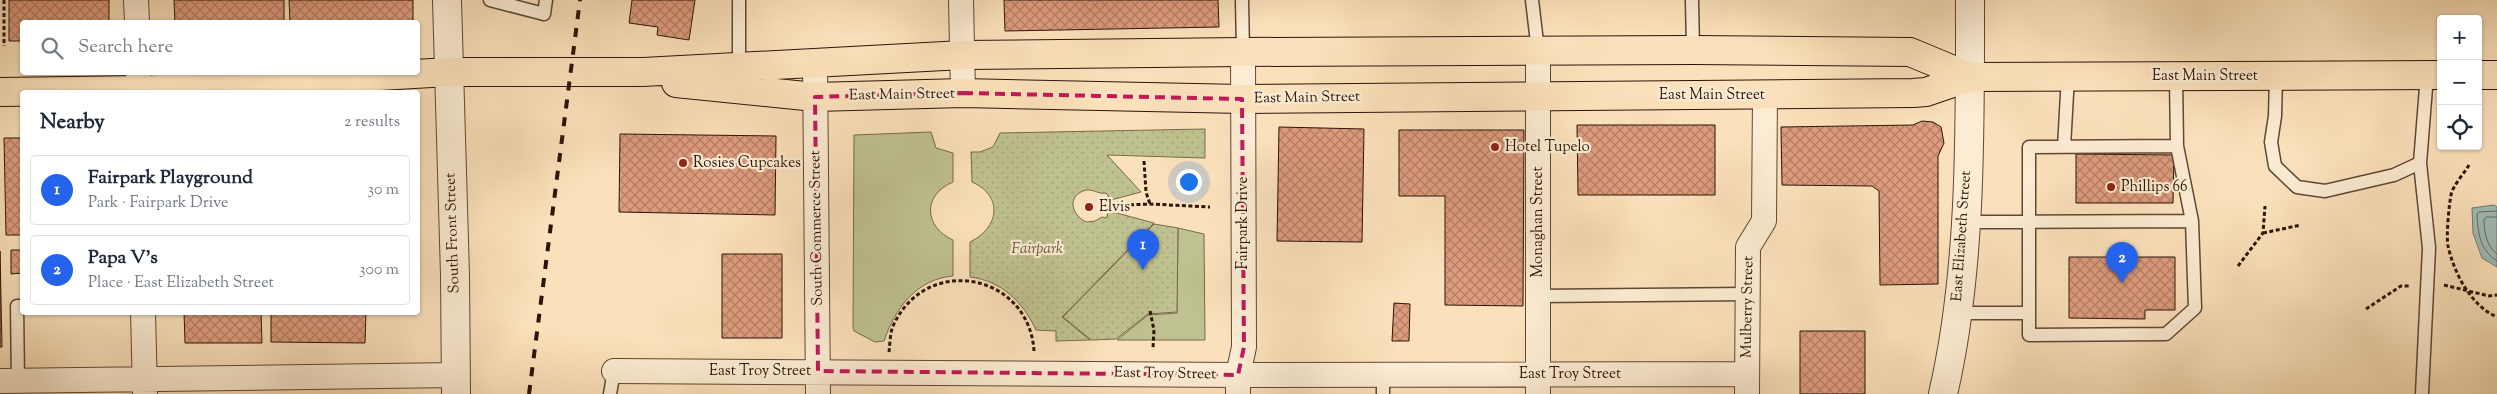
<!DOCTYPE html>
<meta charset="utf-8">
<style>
:root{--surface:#fff;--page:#f2f2f3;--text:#1f2937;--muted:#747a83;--line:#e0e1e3;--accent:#2563eb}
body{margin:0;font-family:"Sorts Mill Goudy",serif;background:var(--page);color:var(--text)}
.controls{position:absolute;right:15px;top:15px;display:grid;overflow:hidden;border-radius:5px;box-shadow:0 1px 4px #0004}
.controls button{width:45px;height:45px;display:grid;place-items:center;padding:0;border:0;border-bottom:1px solid var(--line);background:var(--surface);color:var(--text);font:25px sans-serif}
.you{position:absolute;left:1188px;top:181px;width:18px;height:18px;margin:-12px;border:4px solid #fff;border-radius:50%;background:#1a73e8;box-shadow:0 0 0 8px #1a73e833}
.badge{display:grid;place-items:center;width:32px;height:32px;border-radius:50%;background:var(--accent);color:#fff;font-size:16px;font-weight:700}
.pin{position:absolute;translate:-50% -41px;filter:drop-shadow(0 1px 2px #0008)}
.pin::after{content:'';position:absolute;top:26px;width:18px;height:15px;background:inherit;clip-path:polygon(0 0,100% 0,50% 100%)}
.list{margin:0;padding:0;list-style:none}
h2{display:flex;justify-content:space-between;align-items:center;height:65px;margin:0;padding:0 20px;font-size:21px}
h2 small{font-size:16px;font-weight:400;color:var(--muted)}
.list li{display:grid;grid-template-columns:32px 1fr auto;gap:15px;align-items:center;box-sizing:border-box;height:70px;margin:0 10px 10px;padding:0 10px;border:1px solid var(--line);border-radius:5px}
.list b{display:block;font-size:19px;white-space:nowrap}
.list p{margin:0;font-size:16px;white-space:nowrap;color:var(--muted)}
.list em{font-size:16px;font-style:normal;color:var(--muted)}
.icon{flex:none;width:28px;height:28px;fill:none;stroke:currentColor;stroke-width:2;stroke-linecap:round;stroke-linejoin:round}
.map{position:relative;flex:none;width:2497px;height:394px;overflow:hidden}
.search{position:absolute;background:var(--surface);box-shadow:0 1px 4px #0004;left:20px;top:20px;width:400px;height:55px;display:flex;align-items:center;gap:12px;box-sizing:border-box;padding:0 18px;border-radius:5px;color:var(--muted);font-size:19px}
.panel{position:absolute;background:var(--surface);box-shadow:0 1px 4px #0004;left:20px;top:90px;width:400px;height:225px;border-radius:5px}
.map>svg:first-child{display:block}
.grass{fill:#bfc290;stroke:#766a4c}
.park{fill:url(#park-dots);stroke:#766a4c}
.water{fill:#a0bcb7;stroke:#727871}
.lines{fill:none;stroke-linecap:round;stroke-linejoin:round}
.shore{stroke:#666860;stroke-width:1}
.building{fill:url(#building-cross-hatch);stroke:#2d1308}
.service-casing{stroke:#604635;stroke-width:15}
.minor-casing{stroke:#604635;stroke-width:26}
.tertiary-casing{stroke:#604635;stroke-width:30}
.primary-casing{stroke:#2d1308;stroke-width:30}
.path{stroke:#2d1308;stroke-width:3;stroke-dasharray:4 2.5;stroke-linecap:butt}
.service{stroke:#fcecd3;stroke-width:12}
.minor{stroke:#fcecd3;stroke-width:24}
.tertiary{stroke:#fcecd3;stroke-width:28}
.primary{stroke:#fbe1bb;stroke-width:28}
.rail{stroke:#2d1308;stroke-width:4;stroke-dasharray:9 9;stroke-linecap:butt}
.marked{fill:none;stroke:#c2185b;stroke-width:4;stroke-dasharray:10 6;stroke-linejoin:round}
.poi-dot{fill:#8f2418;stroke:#fcecd3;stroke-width:2}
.labels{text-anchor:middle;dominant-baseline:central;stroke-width:4.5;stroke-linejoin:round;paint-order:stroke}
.street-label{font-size:15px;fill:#2d1308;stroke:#fcecd3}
.poi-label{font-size:15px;fill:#2d1308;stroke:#fcecd3;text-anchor:start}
.park-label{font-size:15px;font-style:italic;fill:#605038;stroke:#fcecd3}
</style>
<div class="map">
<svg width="2497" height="394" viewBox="0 0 2497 394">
<defs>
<pattern id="park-dots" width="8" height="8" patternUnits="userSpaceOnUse" patternTransform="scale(1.25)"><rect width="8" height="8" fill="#bfc290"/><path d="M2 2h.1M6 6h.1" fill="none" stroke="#a4a67b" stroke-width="1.8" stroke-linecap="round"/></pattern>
<pattern id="building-cross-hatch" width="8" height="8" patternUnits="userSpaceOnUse" patternTransform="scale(1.25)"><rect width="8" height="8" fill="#de9c7e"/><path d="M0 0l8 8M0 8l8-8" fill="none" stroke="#b47e65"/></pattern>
</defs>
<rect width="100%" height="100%" fill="#fbe1bb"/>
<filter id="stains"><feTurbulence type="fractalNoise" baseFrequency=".004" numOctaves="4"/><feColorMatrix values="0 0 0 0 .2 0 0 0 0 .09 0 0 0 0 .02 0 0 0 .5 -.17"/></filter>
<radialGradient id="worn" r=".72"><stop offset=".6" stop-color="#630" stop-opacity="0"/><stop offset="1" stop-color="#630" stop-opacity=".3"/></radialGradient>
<path class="grass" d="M931,132L936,148L953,153V182C922,195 924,227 953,240V276C916,279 895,309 884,341L875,342L854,331L853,327L854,135Z
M1178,228L1204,234L1205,340H1117L1148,315L1177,313Z"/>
<path class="park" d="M1205,129V158L1107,155L1141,192L1111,200L1106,193C1098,195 1092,187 1083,191C1066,198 1073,217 1087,222L1095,221L1102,217L1106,218L1109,211L1154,223L1062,317L1090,340L1056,341V331L1036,330C1023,302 1002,281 970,277V242C999,228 1004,196 972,182L971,152H980L993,147L1000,133Z
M1154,224L1178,228L1177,312L1148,314L1116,339L1091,340L1063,317Z"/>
<path class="water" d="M2494,205L2497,207V267L2482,258L2473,233L2472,208Z"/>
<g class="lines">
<path class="shore" d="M2497,211L2479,212L2477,214C2478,234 2480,250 2497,261
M2497,217H2486L2484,220C2484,232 2487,247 2497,254"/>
</g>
<path class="building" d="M9,0H109V22H22V41H9Z
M174,0H284V22H175Z
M289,0H413V22H290Z
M632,0H695L689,40L657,35L658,27L629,23Z
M1004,0H1218L1219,27L1005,31Z
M1922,121L1933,122L1941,127L1944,143L1938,156V284L1880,285L1879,191L1872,186L1782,185L1781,127L1913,125Z
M1577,125H1715V195H1578Z
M1279,127L1364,129L1362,242L1277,241Z
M1399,130H1524L1523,306L1445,305V196H1399Z
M620,134L776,136L775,215L619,212Z
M4,138H22V235H6Z
M2076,154L2174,155L2173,203H2076Z
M11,250H22V273L11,274Z
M0,251L2,347H0Z
M722,254H782V338H722Z
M2069,257H2175V310H2145V319L2069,318Z
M1394,303L1410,304L1409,341H1392Z
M184,312H261L262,343H185Z
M271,312H366L365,343L271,342Z
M1800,331H1865V394H1800Z"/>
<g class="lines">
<g class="service-casing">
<path id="service" d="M490,0L544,14L546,0
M1242,0L1243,52
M1532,0L1538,51
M1692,0L1693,50
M739,67V0
M2176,76L2177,146L2192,221L2195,308L2166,334L2029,335V147L2177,146
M2276,76L2275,116L2271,142L2275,166L2297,187L2325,191L2394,175L2420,163
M2064,147L2068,76
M1965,222L2192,221
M1538,296L1748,294
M1957,313H2029
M18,380L17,306H22
M610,394L614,371
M1383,394V375
M2422,394L2429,248L2420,163L2427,75"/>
</g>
<g class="minor-casing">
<path id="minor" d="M136,0L137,22
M961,0L963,93
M1538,51V394
M815,62L818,394
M138,72L139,92
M143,312L145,394
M614,371L1238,375L1747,374
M0,381L456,375
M1238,394V375L1244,347L1243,52
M1747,394L1748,247L1764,221L1765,94"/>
</g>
<g class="tertiary-casing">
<path id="tertiary" d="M447,0L455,275L456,394
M1943,394C1972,270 1970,127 1970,0"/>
</g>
<g class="primary-casing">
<path id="primary" d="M2478,75H2497
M676,83L815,97L963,93L1242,99L1913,93L1926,92L1970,77L2441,75
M0,92L139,90L449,72H643L963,55L1243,52L1693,50L1910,52L1970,77"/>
</g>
<path class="path" d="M4,0V46
M1144,161L1146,192L1150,204
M2469,165C2464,174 2453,185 2451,195C2449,205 2446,236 2448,246C2454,273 2471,306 2497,317
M1104,206L1150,204L1210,207
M2263,233L2301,225
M2238,266L2263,233L2265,206
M2444,285L2489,296L2497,295
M2366,309L2401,286H2410
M1150,311L1154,330L1153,348
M889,352C890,344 890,333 893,326C926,253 1029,273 1034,351"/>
<use href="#service" class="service"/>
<use href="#minor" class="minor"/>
<use href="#tertiary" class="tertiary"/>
<use href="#primary" class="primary"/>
<path class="rail" d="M529,394L580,0"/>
</g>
<path class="marked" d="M963,93L1242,99L1244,347L1238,375L818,371L815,97Z"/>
<g class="poi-dot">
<circle cx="1495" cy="147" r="5"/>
<circle cx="683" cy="163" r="5"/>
<circle cx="2111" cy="187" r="5"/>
<circle cx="1089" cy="207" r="5"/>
</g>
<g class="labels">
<g class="street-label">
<text x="2205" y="76">East Main Street</text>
<text transform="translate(902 95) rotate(-1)">East Main Street</text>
<text x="1712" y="95">East Main Street</text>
<text transform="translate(1307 98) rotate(-1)">East Main Street</text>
<text transform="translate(1538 222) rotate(-90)">Monaghan Street</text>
<text transform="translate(1243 223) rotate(-90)">Fairpark Drive</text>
<text transform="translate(817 228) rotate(-91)">South Commerce Street</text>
<text transform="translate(453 233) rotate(-92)">South Front Street</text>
<text transform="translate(1962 236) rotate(-86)">East Elizabeth Street</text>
<text transform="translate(1748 307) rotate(-89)">Mulberry Street</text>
<text x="760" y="371">East Troy Street</text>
<text transform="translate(1165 374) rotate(1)">East Troy Street</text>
<text x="1570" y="374">East Troy Street</text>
</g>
<g class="poi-label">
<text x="1505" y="147">Hotel Tupelo</text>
<text x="693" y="163">Rosies Cupcakes</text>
<text x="2121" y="187">Phillips 66</text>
<text x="1099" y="207">Elvis</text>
</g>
<g class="park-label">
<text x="1037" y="249">Fairpark</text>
</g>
</g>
<rect width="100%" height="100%" filter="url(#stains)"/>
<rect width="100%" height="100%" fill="url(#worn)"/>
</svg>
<div class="controls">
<button>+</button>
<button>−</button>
<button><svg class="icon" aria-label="locate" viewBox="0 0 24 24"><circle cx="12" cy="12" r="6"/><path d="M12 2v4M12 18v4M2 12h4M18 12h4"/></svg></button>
</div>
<div class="you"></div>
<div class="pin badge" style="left:1143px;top:270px">1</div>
<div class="pin badge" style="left:2122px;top:283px">2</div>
<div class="search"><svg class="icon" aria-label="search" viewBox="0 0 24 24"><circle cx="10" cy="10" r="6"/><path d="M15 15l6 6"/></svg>Search here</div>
<section class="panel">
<h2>Nearby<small>2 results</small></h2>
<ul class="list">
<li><span class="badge">1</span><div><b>Fairpark Playground</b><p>Park · Fairpark Drive</p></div><em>30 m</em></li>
<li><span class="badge">2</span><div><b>Papa V's</b><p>Place · East Elizabeth Street</p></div><em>300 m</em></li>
</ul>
</section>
</div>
